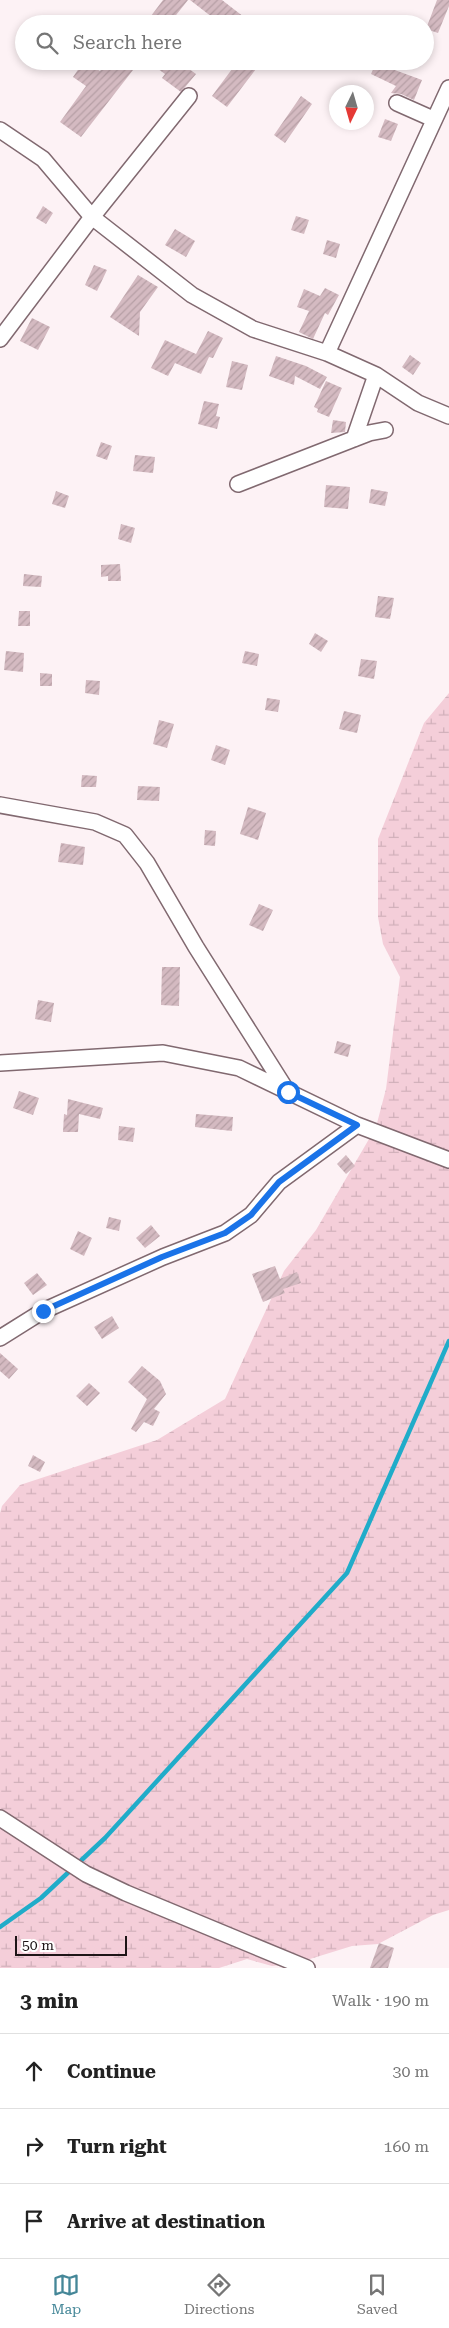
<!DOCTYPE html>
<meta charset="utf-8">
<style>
:root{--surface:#fff;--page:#f2f2f2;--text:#222;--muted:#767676;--line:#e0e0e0;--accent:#458798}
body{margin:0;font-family:"Roboto Serif",serif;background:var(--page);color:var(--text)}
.compass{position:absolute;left:329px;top:85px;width:45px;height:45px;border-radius:50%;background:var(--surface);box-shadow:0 2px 8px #0003;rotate:185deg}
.scale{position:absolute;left:15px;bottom:12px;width:112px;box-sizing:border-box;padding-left:5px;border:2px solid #1e1517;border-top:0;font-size:14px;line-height:18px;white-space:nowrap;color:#1e1517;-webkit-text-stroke:4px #fff;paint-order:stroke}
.stop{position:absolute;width:15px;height:15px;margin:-11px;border:4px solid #1a73e8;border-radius:50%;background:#fff}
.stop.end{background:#1a73e8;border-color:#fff;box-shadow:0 1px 5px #0008}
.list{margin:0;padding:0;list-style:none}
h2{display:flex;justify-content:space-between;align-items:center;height:65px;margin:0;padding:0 20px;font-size:21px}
h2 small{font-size:16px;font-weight:400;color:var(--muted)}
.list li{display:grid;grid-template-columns:32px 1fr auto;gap:15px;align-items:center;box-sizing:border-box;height:75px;padding:0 20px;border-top:1px solid var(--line)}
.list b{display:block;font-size:19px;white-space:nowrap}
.list em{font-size:16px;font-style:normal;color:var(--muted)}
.icon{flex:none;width:28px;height:28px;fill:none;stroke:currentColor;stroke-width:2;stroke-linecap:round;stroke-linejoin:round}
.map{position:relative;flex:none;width:449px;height:1968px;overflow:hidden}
.search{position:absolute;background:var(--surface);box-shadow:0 2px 8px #0003;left:15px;right:15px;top:15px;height:55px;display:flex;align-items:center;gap:12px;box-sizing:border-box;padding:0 18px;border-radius:28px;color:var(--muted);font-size:19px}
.sheet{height:290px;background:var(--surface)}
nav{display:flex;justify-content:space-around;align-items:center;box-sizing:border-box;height:70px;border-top:1px solid var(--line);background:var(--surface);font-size:14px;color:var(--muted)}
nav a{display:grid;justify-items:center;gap:2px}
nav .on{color:var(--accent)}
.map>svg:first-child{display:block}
.wetland{fill:url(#wetland-marsh)}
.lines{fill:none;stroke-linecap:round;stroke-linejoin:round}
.stream{stroke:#20acc9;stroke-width:4.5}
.building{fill:url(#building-hatch)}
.minor-casing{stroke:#816970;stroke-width:18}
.minor{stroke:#fff;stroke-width:15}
.route{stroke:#1a73e8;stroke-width:6}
</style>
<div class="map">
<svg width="449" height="1968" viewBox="0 0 449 1968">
<defs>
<pattern id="wetland-marsh" width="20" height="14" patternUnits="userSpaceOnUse" patternTransform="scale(1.25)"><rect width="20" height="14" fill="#f4ced9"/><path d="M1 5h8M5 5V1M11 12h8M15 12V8" fill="none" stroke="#d1b0ba"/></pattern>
<pattern id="building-hatch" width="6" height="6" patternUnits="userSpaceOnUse" patternTransform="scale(1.25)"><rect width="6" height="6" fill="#d4bac1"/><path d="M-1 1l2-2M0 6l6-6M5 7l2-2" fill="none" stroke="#b69fa5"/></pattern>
</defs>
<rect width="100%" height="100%" fill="#fdf2f5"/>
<path class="wetland" d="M449,693V1910L433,1915L378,1944L352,1946L297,1963L272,1966L247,1959L219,1968H0V1513L2,1506L20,1485L157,1440L225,1399L284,1271L316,1230L376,1127L386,1089L400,977L383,944L378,917V839L424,723Z"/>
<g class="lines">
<path class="stream" d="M0,1927L41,1898L105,1838L347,1573L449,1341"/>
</g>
<path class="building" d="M163,0H188L169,24H145Z
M190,0H222L253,24H221Z
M437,0H449V6L438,33L426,29Z
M84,61L100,71L107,61H140L81,137L60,122L86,86L73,77Z
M147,61H178L196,74L181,92L162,78L165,74Z
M238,61H262L227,107L212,96Z
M377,61H396L392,69L422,80L414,100L401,94L391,93L396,86L371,74Z
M301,96L312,104L285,143L274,135Z
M385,119L398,124L391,141L378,137Z
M43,206L53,213L46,224L36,218Z
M296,216L309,220L304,234L291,230Z
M175,229L195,241L186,257L165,245Z
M327,240L340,244L336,258L323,254Z
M94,265L107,270L97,291L85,285Z
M138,275L158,287L140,312L139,336L110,317Z
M325,288L339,295L328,315L325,313L313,339L299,332L309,311L297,307L304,289L320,296Z
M32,318L50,327L38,350L20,341Z
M208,331L223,338L213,358L209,357L201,374L175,363L168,376L151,368L165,340L196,354Z
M410,355L421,363L413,375L402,367Z
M276,356L306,366L327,377L320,389L295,376L294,385L269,376Z
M232,361L248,365L242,390L226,387Z
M326,381L342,388L329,417L317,412L318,409L314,407Z
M204,401L219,404L216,416L220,417L217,429L198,424Z
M333,420L346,422L345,432L331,433Z
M101,442L112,446L107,460L96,456Z
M135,455L155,457L153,473L133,471Z
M326,485L350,487L348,509L324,507Z
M371,489L388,492L385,506L369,503Z
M56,491L69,496L65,508L52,504Z
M121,524L135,528L131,543L118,539Z
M120,564L121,581H108V576L101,577V565Z
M24,574L42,576L41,587L23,586Z
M378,596L394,598L390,619L375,617Z
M19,611H30V626H18Z
M315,633L328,641L321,652L309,644Z
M6,651L24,653L23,672L4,670Z
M245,651L259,654L257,666L242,663Z
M361,659L377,661L374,679L358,676Z
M40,673L52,674V686H40Z
M86,680L100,681L99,695L85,693Z
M267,698L280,700L278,712L265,710Z
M344,711L361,715L357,733L339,729Z
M159,720L174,724L167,748L153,744Z
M216,745L230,750L225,765L211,760Z
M82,775L97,776L96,787H81Z
M138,786L160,787L159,801L137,800Z
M248,807L266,813L258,840L240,834Z
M205,830L216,831L215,846L204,845Z
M61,843L85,847L83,865L58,862Z
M259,904L273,910L263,931L249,925Z
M162,967H180L179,1006L161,1005Z
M38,1000L54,1003L51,1022L35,1019Z
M337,1041L351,1045L348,1057L334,1053Z
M19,1091L39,1098L33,1115L13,1108Z
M68,1099L103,1108L100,1119L79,1114L78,1132H63L64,1114L67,1115Z
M196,1114L233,1117L232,1131L195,1127Z
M119,1126L135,1128L133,1142L118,1140Z
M346,1155L355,1166L346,1174L337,1164Z
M109,1217L121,1220L119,1231L106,1228Z
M151,1225L160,1236L145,1248L136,1238Z
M78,1231L92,1238L84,1256L70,1249Z
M275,1266L280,1279L297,1272L301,1283L283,1289L285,1293L263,1302L252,1274Z
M37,1273L47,1285L33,1295L24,1283Z
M112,1316L119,1328L102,1339L94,1327Z
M0,1353L18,1369L9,1379L0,1371Z
M142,1366L160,1381L166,1394L154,1409L160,1412L153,1426L144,1422L136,1432L131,1429L147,1399L128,1382Z
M89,1383L100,1393L87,1406L76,1396Z
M33,1455L45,1462L40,1472L28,1466Z
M379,1943L394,1948L388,1968H370Z"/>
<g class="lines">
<g class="minor-casing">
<path id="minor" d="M397,103L433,119
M0,130L43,159L92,217L192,295L253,329L327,353L376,375L418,403L449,416
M0,339L92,217L189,96
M327,353L449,88
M354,439L376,375
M238,484L369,433L385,430
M0,805L95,822L125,835L147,863L196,947L287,1091
M0,1063L163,1053L239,1068L357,1125L449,1160
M0,1338L43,1311L163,1257L225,1233L251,1215L279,1182L357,1125
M0,1818L86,1874L126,1893L307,1968"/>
</g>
<use href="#minor" class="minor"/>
</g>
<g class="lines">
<path class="route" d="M43,1311L162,1257L225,1233L251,1215L279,1182L357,1125L288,1092"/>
</g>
</svg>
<svg class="compass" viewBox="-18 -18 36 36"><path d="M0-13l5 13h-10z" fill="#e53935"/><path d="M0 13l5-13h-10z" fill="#767676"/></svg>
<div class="scale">50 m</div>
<div class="stop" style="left:288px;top:1092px"></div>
<div class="stop end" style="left:43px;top:1311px"></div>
<div class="search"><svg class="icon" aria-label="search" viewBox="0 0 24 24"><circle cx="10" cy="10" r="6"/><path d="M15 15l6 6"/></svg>Search here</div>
</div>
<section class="sheet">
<h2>3 min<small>Walk · 190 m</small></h2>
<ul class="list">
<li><svg class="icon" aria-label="ahead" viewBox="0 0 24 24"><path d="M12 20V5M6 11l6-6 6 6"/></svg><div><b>Continue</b></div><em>30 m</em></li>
<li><svg class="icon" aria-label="right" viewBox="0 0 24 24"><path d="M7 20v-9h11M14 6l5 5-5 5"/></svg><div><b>Turn right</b></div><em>160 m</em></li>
<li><svg class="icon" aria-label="arrive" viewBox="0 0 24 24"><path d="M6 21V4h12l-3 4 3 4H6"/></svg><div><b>Arrive at destination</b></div></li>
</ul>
</section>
<nav>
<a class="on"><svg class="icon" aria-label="map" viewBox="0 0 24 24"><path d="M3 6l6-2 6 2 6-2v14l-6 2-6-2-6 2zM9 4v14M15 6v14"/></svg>Map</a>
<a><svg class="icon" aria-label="directions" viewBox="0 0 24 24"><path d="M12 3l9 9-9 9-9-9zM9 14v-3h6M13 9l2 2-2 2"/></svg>Directions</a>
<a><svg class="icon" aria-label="saved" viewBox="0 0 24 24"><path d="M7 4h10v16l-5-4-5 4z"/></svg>Saved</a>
</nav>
